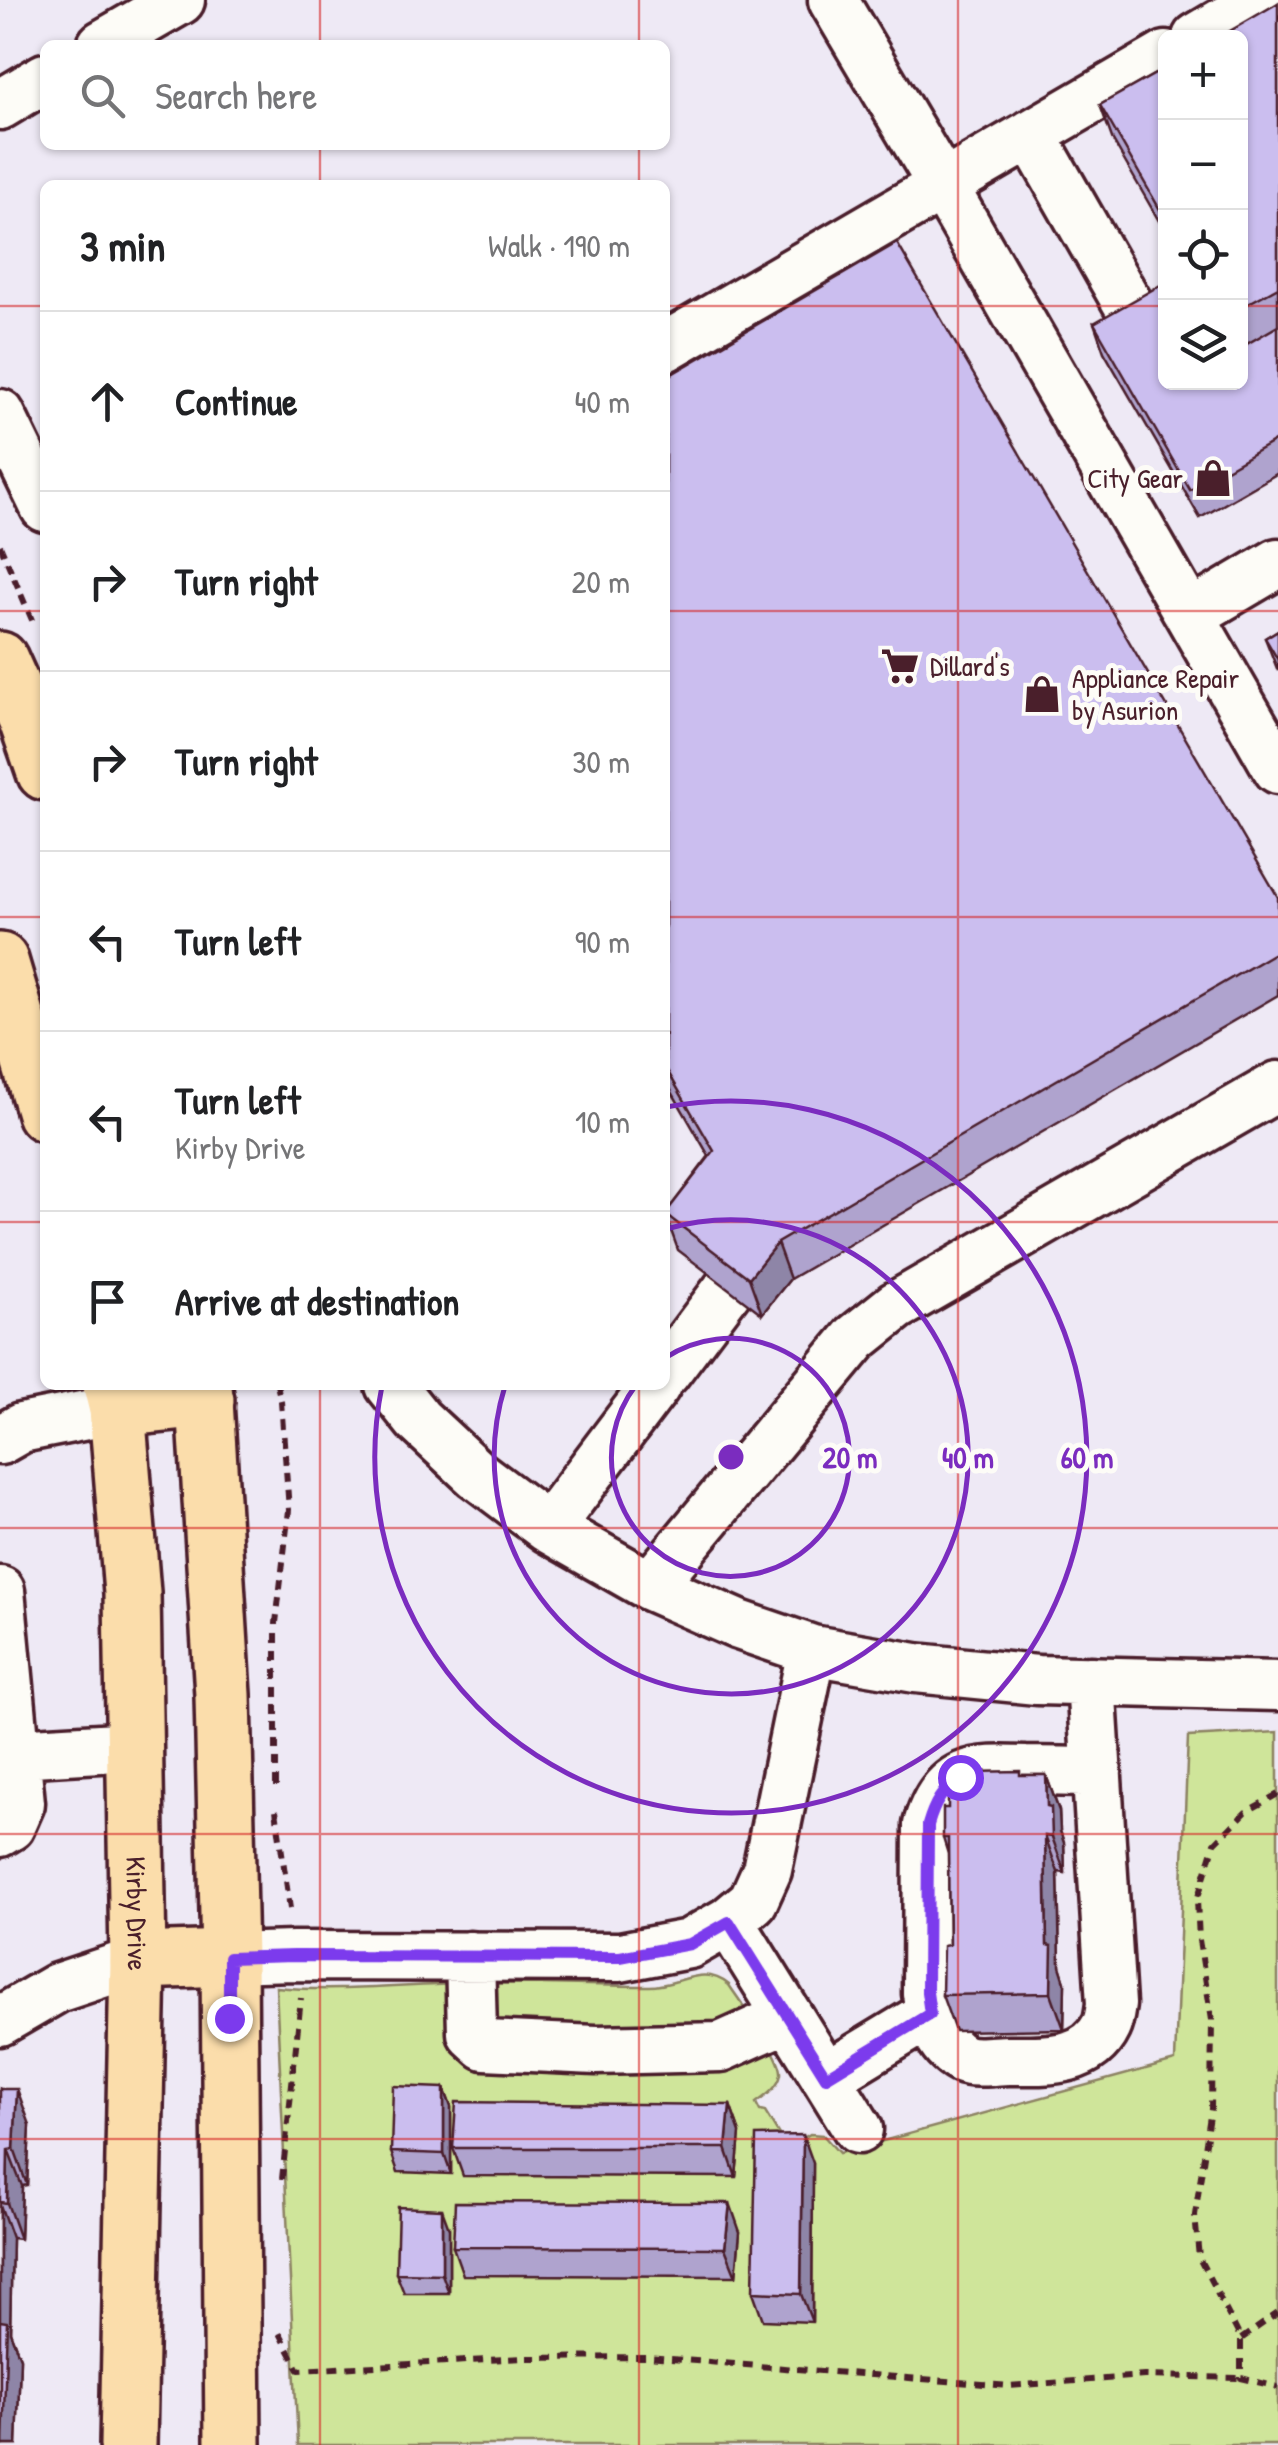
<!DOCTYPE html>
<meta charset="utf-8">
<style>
:root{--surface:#fff;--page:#f6f6f6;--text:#202124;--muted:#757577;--line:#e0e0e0}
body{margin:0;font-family:"Patrick Hand",sans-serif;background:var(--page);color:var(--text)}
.controls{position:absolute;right:30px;top:30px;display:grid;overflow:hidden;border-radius:15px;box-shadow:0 2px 8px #0004}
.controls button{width:90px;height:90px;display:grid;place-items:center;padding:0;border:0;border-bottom:2px solid var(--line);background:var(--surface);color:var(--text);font:50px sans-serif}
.stop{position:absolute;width:30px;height:30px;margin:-22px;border:8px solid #7c3aed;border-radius:50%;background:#fff}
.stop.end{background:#7c3aed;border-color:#fff;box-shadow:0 2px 10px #0008}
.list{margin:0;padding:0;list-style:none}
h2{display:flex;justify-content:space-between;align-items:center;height:130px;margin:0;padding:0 40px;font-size:42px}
h2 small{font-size:32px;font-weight:400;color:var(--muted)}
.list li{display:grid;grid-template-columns:65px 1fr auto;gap:30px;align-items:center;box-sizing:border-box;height:180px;padding:0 40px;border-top:2px solid var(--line)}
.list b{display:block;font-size:38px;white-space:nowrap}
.list p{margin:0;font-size:32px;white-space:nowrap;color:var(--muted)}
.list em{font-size:32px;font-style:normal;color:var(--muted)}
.icon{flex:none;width:55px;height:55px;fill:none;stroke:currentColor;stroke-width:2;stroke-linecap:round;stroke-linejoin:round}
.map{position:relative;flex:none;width:1278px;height:2445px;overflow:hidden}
.search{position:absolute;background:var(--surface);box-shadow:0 2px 8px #0004;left:40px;top:40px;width:630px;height:110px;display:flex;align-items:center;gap:25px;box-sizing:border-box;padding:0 35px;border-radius:15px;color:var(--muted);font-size:38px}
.panel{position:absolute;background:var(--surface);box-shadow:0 2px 8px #0004;left:40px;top:180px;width:630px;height:1210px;border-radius:15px}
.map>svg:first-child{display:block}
.green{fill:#cfe59a;stroke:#8c8262;stroke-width:2.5}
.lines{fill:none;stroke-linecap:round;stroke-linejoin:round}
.minor-casing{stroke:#4a1f2b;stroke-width:55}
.major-casing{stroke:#4a1f2b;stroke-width:62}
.path{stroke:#4a1f2b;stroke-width:6;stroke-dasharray:10 8;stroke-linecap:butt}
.minor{stroke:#fdfcf7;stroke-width:48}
.major{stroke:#fbddab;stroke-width:55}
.wall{fill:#afa3ce;stroke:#4a1f2b;stroke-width:2.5}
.shaded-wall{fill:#8e85a7;stroke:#4a1f2b;stroke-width:2.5}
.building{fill:#cbbeef;stroke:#4a1f2b;stroke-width:2.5}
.route{stroke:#7c3aed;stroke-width:12}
.grid{fill:none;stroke:#d62828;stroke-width:2.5;stroke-opacity:0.55}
.ring{fill:none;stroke:#7b2cbf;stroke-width:5}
.labels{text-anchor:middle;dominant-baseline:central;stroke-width:10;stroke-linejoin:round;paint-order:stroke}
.poi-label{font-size:28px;fill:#4a1f2b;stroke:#fdfcf7;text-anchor:start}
.street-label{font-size:28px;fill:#4a1f2b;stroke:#fdfcf7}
.centre{fill:#7b2cbf;stroke:#fdfcf7;stroke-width:5}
.ring-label{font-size:30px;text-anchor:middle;font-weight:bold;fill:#7b2cbf;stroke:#fdfcf7;stroke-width:10;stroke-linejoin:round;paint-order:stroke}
</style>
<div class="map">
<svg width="1278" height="2445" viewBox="0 0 1278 2445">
<rect width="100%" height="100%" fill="#eee9f5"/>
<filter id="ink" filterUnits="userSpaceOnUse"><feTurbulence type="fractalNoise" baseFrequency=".01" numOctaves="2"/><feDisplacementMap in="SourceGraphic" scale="20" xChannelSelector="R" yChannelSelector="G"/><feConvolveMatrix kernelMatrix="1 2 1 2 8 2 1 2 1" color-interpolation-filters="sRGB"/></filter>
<g filter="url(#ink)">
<path class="green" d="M1278,1732V2445H298L276,1987C339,1993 403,1985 466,1984C527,1982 588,1986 650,1986C679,1986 703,1963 729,1985C740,2002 783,2057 781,2074C779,2087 766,2096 756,2103L760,2111L765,2112L787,2148L810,2134L823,2135L839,2153L1175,2061L1188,1737Z"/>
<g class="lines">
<g class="minor-casing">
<path id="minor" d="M833,0L943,186L1278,769
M1197,38L1261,0
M102,45L180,0
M0,105L45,78
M1031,134L1132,311
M665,347L1166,56
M0,414L45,507
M1190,615L1278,563
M665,1373L728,1289
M390,1385L418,1420L476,1474L548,1528L650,1586L739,1625L812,1650L916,1668L1037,1680L1278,1686
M0,1440L21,1428L117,1409
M548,1528L656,1385
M650,1586L856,1338L896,1306L1278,1086
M0,1591L20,1803L10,1826L0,1832
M1091,1681L1111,2004C1110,2011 1109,2020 1106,2026C1088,2064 1043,2060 1009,2060C995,2060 974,2064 962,2059C937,2046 930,2018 927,1993L928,1825C944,1769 975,1769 1026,1771C1050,1771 1073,1772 1097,1772
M15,1753L134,1746
M729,1921L858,2129
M470,1956L472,2033L485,2045L596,2050L721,2047L788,2017
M229,1958L294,1956L620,1957L689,1944L729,1921L753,1901L767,1870L812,1650
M0,2021L57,1988L138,1961
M826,2077L930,2014"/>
</g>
<g class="major-casing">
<g id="major">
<path d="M0,660L27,720L45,772"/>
<path d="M0,961L45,1113"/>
<path id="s1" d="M111,1385L117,1409L132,1593L138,1961L128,2445"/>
<path d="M204,1385L223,1695L229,1958L233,2445"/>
<path d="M117,1409L206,1400"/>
<path d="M138,1961L229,1958"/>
</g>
</g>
<path class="path" d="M0,545L35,627
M276,1787V1623L289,1510L281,1401L277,1385
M1278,1794L1246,1812L1215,1843L1197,1900L1199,1940L1212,2020L1211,2109L1195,2215L1199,2258L1241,2339V2378L1278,2387
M276,1810L291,1916
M282,2179L301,1998
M280,2333L299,2370L523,2358L646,2357L1009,2386L1144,2376L1241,2378
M1241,2339L1278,2313"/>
<use href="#minor" class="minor"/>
<use href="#major" class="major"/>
</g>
<path class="wall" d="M1278,3V473L1200,518L1104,352L1094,323L1240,382V38Z
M1166,68V233L1113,141L1100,105Z
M665,378L1278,897V995L790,1279L762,1314L678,1250L665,1214L709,1156L665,1080Z
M1278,630V671L1265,638Z
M1021,1775H1046L1059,1811L1060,1831L1064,1843L1065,1873L1058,1872L1060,1966L1065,1982L1064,2029L955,2031L942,1995L949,1945L948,1854L943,1838L948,1808Z
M444,2088L451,2107V2174L398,2172L391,2152Z
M0,2089L30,2125L27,2185L22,2186L20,2239L12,2238L10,2332L20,2358L17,2445H0Z
M730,2105L740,2133L736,2177L463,2176L453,2148Z
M813,2163L812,2322L763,2320L753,2292Z
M449,2228V2293H404L396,2273Z
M740,2232L736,2276L463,2275L453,2247Z"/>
<path class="shaded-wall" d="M777,1243L790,1279L762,1314L749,1278Z
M1046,1775L1059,1811L1060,1831L1064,1843L1065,1873L1052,1837L1047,1806Z
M1045,1836L1058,1872L1060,1966L1065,1982L1064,2029L1051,1993L1047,1945Z
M444,2088L451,2107V2174L444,2154Z
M17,2089L30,2125L27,2185L14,2149Z
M730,2105L740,2133L736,2177L726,2148Z
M803,2135L813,2163L812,2322L801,2294Z
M8,2150L22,2186L20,2239L7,2203Z
M730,2203L740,2232L736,2276L725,2248Z
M0,2205L12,2238L10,2332L20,2358L17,2445H3L0,2329Z
M442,2209L449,2228V2293L442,2274Z"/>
<path class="building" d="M1278,3V287L1240,308V38H1218Z
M1166,68V220L1100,105Z
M897,243L1278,897V951L777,1243L749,1278L665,1214L714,1151L665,1067V378Z
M1166,282V382H1240V348L1278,326V439L1190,490L1094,323Z
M1278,630V660L1265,638Z
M1020,1771V1775H1046L1047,1806L1051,1807L1052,1837L1045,1836L1047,1945L1052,1946L1051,1993L942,1995L943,1946L949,1945L948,1838H943V1808H948V1791L962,1776H973L972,1772Z
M393,2086L444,2088V2154L391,2152Z
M0,2089H17L14,2149L8,2150L7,2203L0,2202Z
M456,2102L730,2105L726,2148H453Z
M803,2135L801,2294L753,2292L756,2136Z
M455,2202L730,2203L725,2248L453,2247Z
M398,2207L442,2209V2274L396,2273Z
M0,2321L7,2322L3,2445H0Z"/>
</g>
<g class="lines" filter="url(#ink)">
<path class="route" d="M229,2018V1958L294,1956L620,1957L690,1944L729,1922L826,2077L930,2014L927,1992L928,1825C934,1804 942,1790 960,1777"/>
</g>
<path class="grid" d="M320,0V45M639,0V45M958,0V2445M320,145V185M639,145V185M0,306H45M665,306H1166M1240,306H1278M0,611H45M665,611H1278M0,917H45M665,917H1278M0,1222H45M665,1222H1278M320,1385V2445M639,1385V2445M0,1528H1278M0,1834H1278M0,2139H1278"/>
<g class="ring">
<path d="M665 1358A119 119 0 1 1 636 1385"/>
<path d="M666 1229A237 237 0 1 1 505 1386"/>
<path d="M666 1107A356 356 0 1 1 382 1386"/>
</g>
<defs>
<g id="shop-bare" transform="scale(3)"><path d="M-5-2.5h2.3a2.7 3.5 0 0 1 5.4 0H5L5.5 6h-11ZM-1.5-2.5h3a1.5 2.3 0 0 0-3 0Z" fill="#4a1f2b" stroke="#fdfcf7" stroke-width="2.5" paint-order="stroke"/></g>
<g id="supermarket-bare" transform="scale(3)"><path d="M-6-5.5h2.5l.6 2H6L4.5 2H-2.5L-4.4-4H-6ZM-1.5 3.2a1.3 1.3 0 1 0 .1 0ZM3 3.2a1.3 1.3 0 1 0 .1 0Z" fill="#4a1f2b" stroke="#fdfcf7" stroke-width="2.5" paint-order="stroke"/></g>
</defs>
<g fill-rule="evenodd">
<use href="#shop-bare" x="1213" y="478"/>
<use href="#supermarket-bare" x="900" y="666"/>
<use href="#shop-bare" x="1042" y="694"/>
</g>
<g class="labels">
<g class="poi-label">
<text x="1183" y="478" text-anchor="end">City Gear</text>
<text x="930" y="666">Dillard's</text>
<text x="1072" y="678">Appliance Repair<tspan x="1072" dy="32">by Asurion</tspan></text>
</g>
<g class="street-label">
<text stroke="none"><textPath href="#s1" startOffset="530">Kirby Drive</textPath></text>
</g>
</g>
<circle cx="731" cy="1457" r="15" class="centre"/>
<g class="ring-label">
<text x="850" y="1468">20 m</text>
<text x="968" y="1468">40 m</text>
<text x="1087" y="1468">60 m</text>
</g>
</svg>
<div class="controls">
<button>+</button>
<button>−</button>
<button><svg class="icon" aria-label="locate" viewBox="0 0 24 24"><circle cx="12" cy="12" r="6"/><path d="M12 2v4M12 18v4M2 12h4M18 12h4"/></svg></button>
<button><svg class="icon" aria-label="layers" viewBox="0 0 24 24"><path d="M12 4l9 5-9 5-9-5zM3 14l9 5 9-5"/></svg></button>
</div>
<div class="stop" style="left:960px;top:1777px"></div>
<div class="stop end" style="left:229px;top:2018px"></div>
<div class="search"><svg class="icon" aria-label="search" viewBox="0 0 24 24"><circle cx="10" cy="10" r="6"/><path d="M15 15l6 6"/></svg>Search here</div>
<section class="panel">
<h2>3 min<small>Walk · 190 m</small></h2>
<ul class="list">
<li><svg class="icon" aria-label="ahead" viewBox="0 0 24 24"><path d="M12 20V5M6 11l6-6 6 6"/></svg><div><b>Continue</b></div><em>40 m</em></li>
<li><svg class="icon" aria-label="right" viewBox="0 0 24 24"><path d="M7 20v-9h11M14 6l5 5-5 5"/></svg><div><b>Turn right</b></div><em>20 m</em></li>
<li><svg class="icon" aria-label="right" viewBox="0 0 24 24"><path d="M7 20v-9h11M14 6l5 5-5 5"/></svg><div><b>Turn right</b></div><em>30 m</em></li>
<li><svg class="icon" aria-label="left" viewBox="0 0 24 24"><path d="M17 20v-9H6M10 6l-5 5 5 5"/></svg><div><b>Turn left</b></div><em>90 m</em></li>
<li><svg class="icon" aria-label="left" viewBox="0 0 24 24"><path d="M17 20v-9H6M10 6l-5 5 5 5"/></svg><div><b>Turn left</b><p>Kirby Drive</p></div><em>10 m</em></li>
<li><svg class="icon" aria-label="arrive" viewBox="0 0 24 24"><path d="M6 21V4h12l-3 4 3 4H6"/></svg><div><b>Arrive at destination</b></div></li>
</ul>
</section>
</div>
